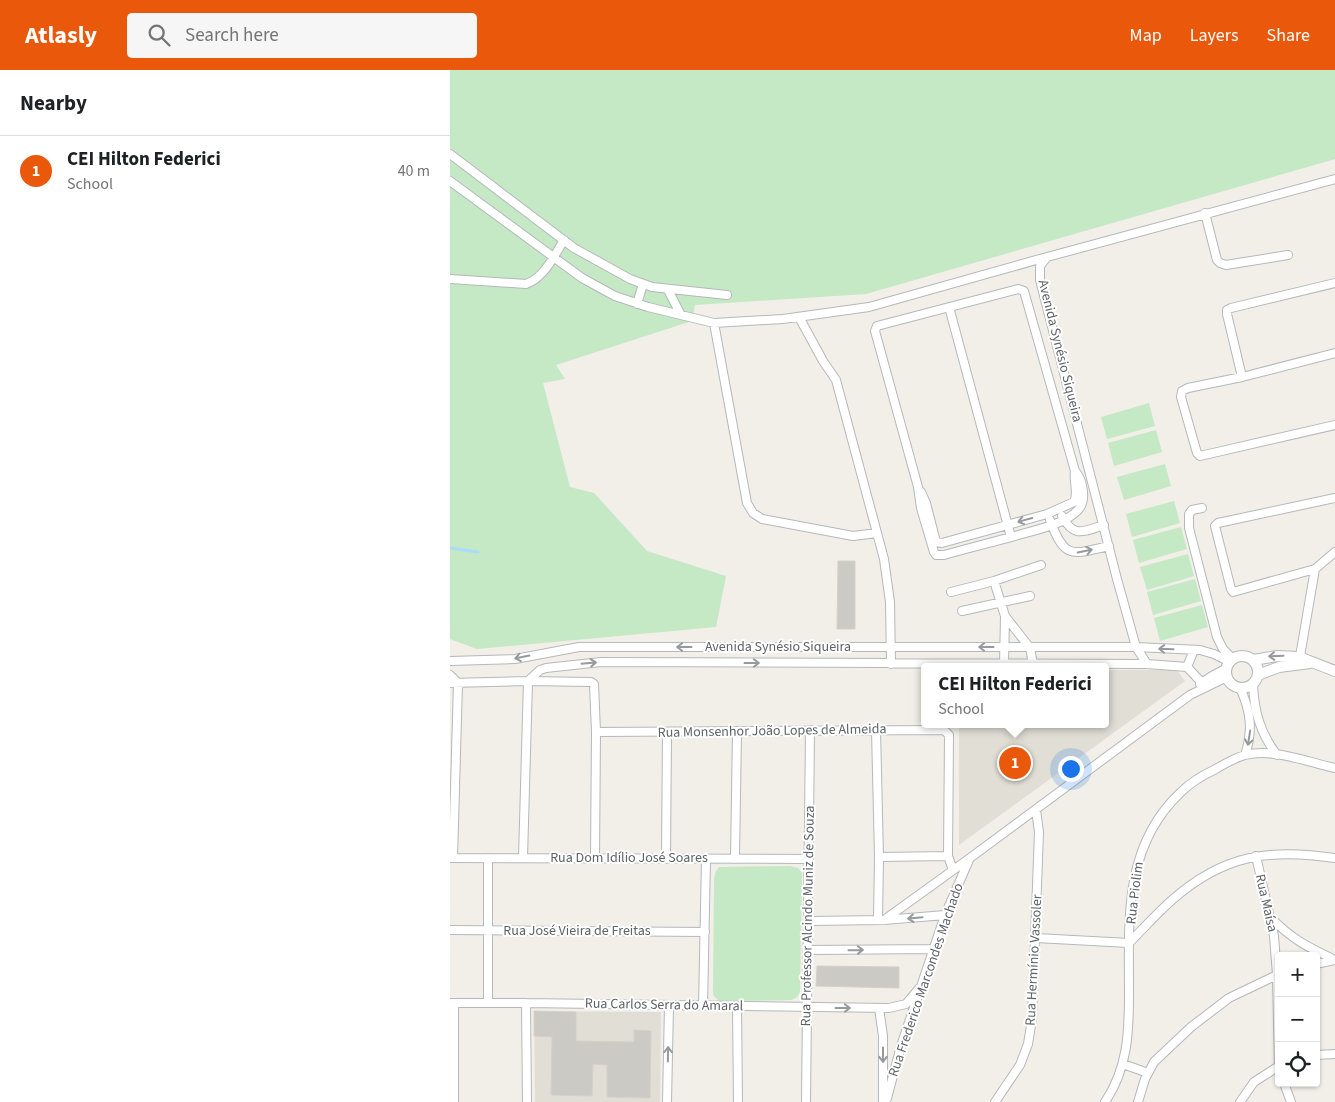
<!DOCTYPE html>
<meta charset="utf-8">
<style>
:root{--surface:#fff;--page:#f6f6f6;--text:#202124;--muted:#757577;--line:#e0e0e0;--accent:#ea580c}
body{margin:0;font-family:"Source Sans 3",sans-serif;background:var(--page);color:var(--text)}
.controls{position:absolute;right:15px;bottom:15px;display:grid;overflow:hidden;border-radius:5px;box-shadow:0 1px 4px #0004}
.controls button{width:45px;height:45px;display:grid;place-items:center;padding:0;border:0;border-bottom:1px solid var(--line);background:var(--surface);color:var(--text);font:25px sans-serif}
.you{position:absolute;left:620px;top:698px;width:18px;height:18px;margin:-12px;border:4px solid #fff;border-radius:50%;background:#1a73e8;box-shadow:0 0 0 8px #1a73e833}
.badge{display:grid;place-items:center;width:32px;height:32px;border-radius:50%;background:var(--accent);color:#fff;font-size:16px;font-weight:700}
.pin{position:absolute;translate:-50% -50%;border:2px solid #fff;box-shadow:0 1px 5px #0006}
.popup{position:absolute;left:471px;top:593px;width:188px;height:65px;box-sizing:border-box;display:grid;place-content:center;border-radius:5px;background:var(--surface);filter:drop-shadow(0 1px 4px #0005);font-size:16px;white-space:nowrap;color:var(--muted)}
.popup b{font-size:19px;color:var(--text)}
.popup::after{content:'';position:absolute;left:50%;top:100%;margin-left:-10px;border:10px solid transparent;border-top-color:var(--surface)}
.list{margin:0;padding:0;list-style:none}
h2{display:flex;justify-content:space-between;align-items:center;height:65px;margin:0;padding:0 20px;font-size:21px}
h2 small{font-size:16px;font-weight:400;color:var(--muted)}
.list li{display:grid;grid-template-columns:32px 1fr auto;gap:15px;align-items:center;box-sizing:border-box;height:70px;padding:0 20px;border-top:1px solid var(--line)}
.list b{display:block;font-size:19px;white-space:nowrap}
.list p{margin:0;font-size:16px;white-space:nowrap;color:var(--muted)}
.list em{font-size:16px;font-style:normal;color:var(--muted)}
.icon{flex:none;width:28px;height:28px;fill:none;stroke:currentColor;stroke-width:2;stroke-linecap:round;stroke-linejoin:round}
.map{position:relative;flex:none;width:885px;height:1032px;overflow:hidden}
header{display:flex;align-items:center;gap:30px;box-sizing:border-box;height:70px;padding:0 25px;background:var(--accent);color:#fff}
header strong{font-size:24px}
nav{display:flex;gap:28px;margin-inline-start:auto;font-size:18px}
.search{width:350px;height:45px;background:var(--page);display:flex;align-items:center;gap:12px;box-sizing:border-box;padding:0 18px;border-radius:5px;color:var(--muted);font-size:19px}
main{display:flex}
aside{flex:1;background:var(--surface)}
.map>svg:first-child{display:block}
.education{fill:#e1ded6}
.green{fill:#c5e8c5}
.lines{fill:none;stroke-linecap:round;stroke-linejoin:round}
.stream{stroke:#aadaff;stroke-width:3}
.building{fill:#cccac5;stroke:#d6d1c6}
.minor-casing{stroke:#b5b8bc;stroke-width:10}
.tertiary-casing{stroke:#b5b8bc;stroke-width:12}
.minor{stroke:#fff;stroke-width:8}
.tertiary{stroke:#fff;stroke-width:10}
.oneway{stroke:#979a9d}
.labels{text-anchor:middle;dominant-baseline:central;stroke-width:4;stroke-linejoin:round;paint-order:stroke}
.street-label{font-size:14px;fill:#5f6368;stroke:#fff}
</style>
<header>
<strong>Atlasly</strong>
<div class="search"><svg class="icon" aria-label="search" viewBox="0 0 24 24"><circle cx="10" cy="10" r="6"/><path d="M15 15l6 6"/></svg>Search here</div>
<nav><a>Map</a><a>Layers</a><a>Share</a></nav>
</header>
<main>
<aside>
<h2>Nearby<small></small></h2>
<ul class="list">
<li><span class="badge">1</span><div><b>CEI Hilton Federici</b><p>School</p></div><em>40 m</em></li>
</ul>
</aside>
<div class="map">
<svg width="885" height="1032" viewBox="0 0 885 1032">
<rect width="100%" height="100%" fill="#f1efe8"/>
<path class="education" d="M655,600H727L735,611L509,775V654H655Z
M84,941L211,942L210,1032H85Z"/>
<path class="green" d="M0,0H885V89L416,224L245,235L242,251L106,295L115,309L93,313L120,417L144,423L197,481L276,506L266,557L27,579L0,569Z
M699,333L705,356L657,369L651,347Z
M706,360L712,382L664,396L658,373Z
M715,394L721,416L674,430L667,407Z
M724,431L730,453L682,467L676,444Z
M731,457L737,479L689,493L683,470Z
M738,484L744,506L697,520L690,497Z
M745,509L751,531L703,545L697,522Z
M752,535L758,557L710,571L704,548Z
M340,796L348,798L352,803L350,922L346,928L341,930L269,931L263,925L264,809L266,801L269,797Z"/>
<g class="lines">
<path class="stream" d="M0,478L28,482"/>
</g>
<path class="building" d="M388,491H405V559H387Z
M367,896L449,897V918L366,916Z
M84,941L126,942V971L184,972V960L201,961L200,1028L157,1027V995L143,994L142,1026L101,1025L102,967L84,966Z"/>
<g class="lines">
<g class="minor-casing">
<path id="minor" d="M0,84L124,178L180,209L202,217L277,225
M0,111L132,208L165,226L198,237L264,253L333,249L419,237L597,187
M755,143L767,190L770,193L776,195L838,185
M0,209L76,214C94,208 104,186 114,170
M568,219L574,221L625,401C633,410 637,431 628,440C615,454 586,460 568,465C543,472 519,478 494,485H486L484,482L471,438L468,417L425,261L427,256Z
M218,220L231,245
M187,234L193,214
M499,237L561,467
M349,247L373,291L386,310L434,489L440,532L441,594
M264,253L297,433L303,443L312,449L403,466L427,463
M885,283L792,307L738,318L732,321L731,327L747,383L750,386L885,355
M792,307L777,244V240L781,238L885,213
M471,422L476,433L486,472L492,473L597,444L624,432C629,423 623,412 625,401
M752,438L742,440L739,444V458L767,567L773,579L783,589
M612,446C624,469 634,461 654,455
M600,450C615,491 623,484 659,476
M865,499L783,522L781,519L765,456L768,453L885,428
M544,511L555,546L554,594
M501,522L544,511L591,495
M512,541L580,526
M555,546L580,578L583,594
M0,591L65,589L129,577H686L750,580L764,584L780,592
M849,592L865,499L885,482
M697,594L686,577L667,509L590,210V196L597,187L885,109
M737,597L744,580
M0,605L8,613L3,788
M78,611L90,600L96,598L151,592L697,594L737,597L755,616
M0,613L78,611L141,612L144,614L146,662L145,788
M803,613C804,641 810,663 827,685
M750,614L762,606L777,598
M790,618C801,641 803,661 795,685
M426,660L429,787L428,850
M146,662L494,660L499,665L498,786L503,800
M806,786L824,866L827,905L829,999
M429,787L498,786
M0,788L359,789
M38,788V933
M73,788L78,611
M216,789L217,662
M285,789L287,661
M820,847C843,870 856,876 885,890
M434,850L520,788L740,625L777,607
M358,851L434,850L495,845
M0,860L255,862
M586,868L679,873C693,859 707,843 722,830C773,785 819,778 885,788
M358,880L484,879
M866,894L885,890
M0,933H76L439,938L456,934L472,915
M4,933V1032
M76,933L77,1032
M253,936L256,789
M287,937L288,1032
M429,938L433,966V1032
M866,985L885,984
M673,994L698,1003
M834,1013L841,1032
M217,1032L219,935
M356,1032L360,660
M436,1032L451,976L495,845L519,790
M545,1032L570,995L578,974L582,949L589,762L586,740
M655,1032C678,998 679,962 679,923C679,850 673,777 730,723C740,713 751,706 764,700C774,694 784,688 795,685C824,678 857,692 885,698
M688,1032L695,1009L704,992L741,957L779,928L829,904
M790,1032L804,1012L829,996"/>
</g>
<g class="tertiary-casing">
<path id="tertiary" d="M776 602a16 16 0 1 1 32 0a16 16 0 1 1-32 0Z
M803,590L827,586L849,587L885,601
M808,605L829,597L860,593"/>
</g>
<use href="#minor" class="minor"/>
<use href="#tertiary" class="tertiary"/>
</g>
<defs><path id="oneway-shaft" d="M-6 0H5M1.5-3L5.5 0L1.5 3" fill="none" stroke-width="1.6" stroke-linecap="round" stroke-linejoin="round" transform="scale(1.25)"/></defs>
<g class="oneway">
<use href="#oneway-shaft" transform="translate(575 450) rotate(165)"/>
<use href="#oneway-shaft" transform="translate(635 481) rotate(-11)"/>
<use href="#oneway-shaft" transform="translate(234 577) rotate(-180)"/>
<use href="#oneway-shaft" transform="translate(536 577) rotate(-180)"/>
<use href="#oneway-shaft" transform="translate(716 579) rotate(-178)"/>
<use href="#oneway-shaft" transform="translate(826 586) rotate(178)"/>
<use href="#oneway-shaft" transform="translate(72 587) rotate(169)"/>
<use href="#oneway-shaft" transform="translate(139 593) rotate(-5)"/>
<use href="#oneway-shaft" transform="translate(302 593)"/>
<use href="#oneway-shaft" transform="translate(799 668) rotate(99)"/>
<use href="#oneway-shaft" transform="translate(465 848) rotate(175)"/>
<use href="#oneway-shaft" transform="translate(406 880) rotate(-1)"/>
<use href="#oneway-shaft" transform="translate(393 938)"/>
<use href="#oneway-shaft" transform="translate(218 984) rotate(-89)"/>
<use href="#oneway-shaft" transform="translate(433 985) rotate(90)"/>
</g>
<g class="labels">
<g class="street-label">
<text transform="translate(610 281) rotate(76)">Avenida Synésio Siqueira</text>
<text x="328" y="577">Avenida Synésio Siqueira</text>
<text transform="translate(322 661) rotate(-1)">Rua Monsenhor João Lopes de Almeida</text>
<text x="179" y="788">Rua Dom Idílio José Soares</text>
<text transform="translate(685 823) rotate(-83)">Rua Piolim</text>
<text transform="translate(816 833) rotate(77)">Rua Maísa</text>
<text transform="translate(358 846) rotate(-89)">Rua Professor Alcindo Muniz de Souza</text>
<text x="127" y="861">Rua José Vieira de Freitas</text>
<text transform="translate(584 890) rotate(-87)">Rua Hermínio Vassoler</text>
<text transform="translate(476 910) rotate(-71)">Rua Frederico Marcondes Machado</text>
<text transform="translate(214 935) rotate(1)">Rua Carlos Serra do Amaral</text>
</g>
</g>
</svg>
<div class="controls">
<button>+</button>
<button>−</button>
<button><svg class="icon" aria-label="locate" viewBox="0 0 24 24"><circle cx="12" cy="12" r="6"/><path d="M12 2v4M12 18v4M2 12h4M18 12h4"/></svg></button>
</div>
<div class="you"></div>
<div class="pin badge" style="left:565px;top:693px">1</div>
<div class="popup"><b>CEI Hilton Federici</b>School</div>
</div>
</main>
